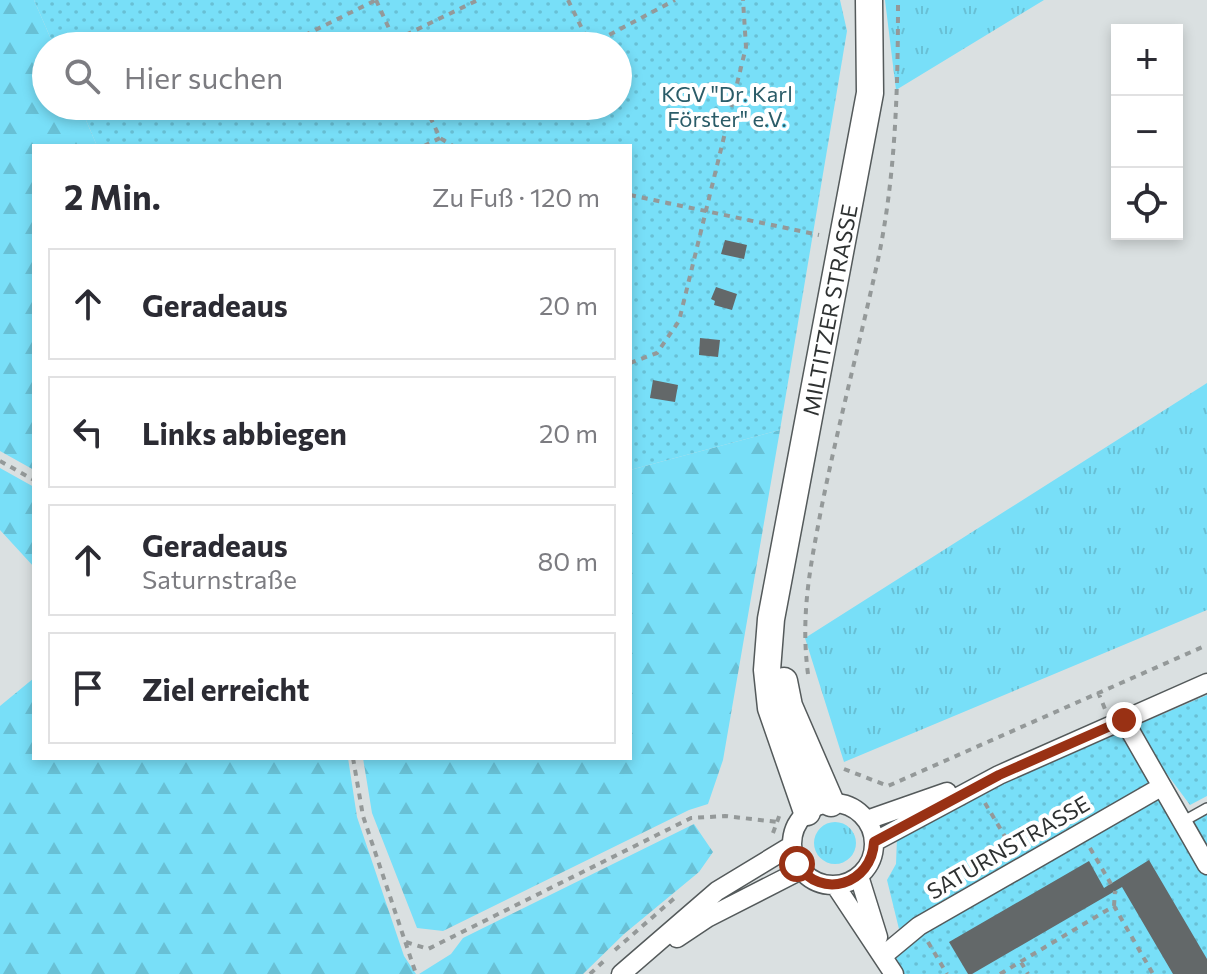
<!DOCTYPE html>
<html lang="de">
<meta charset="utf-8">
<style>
:root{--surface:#fff;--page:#f7f7f7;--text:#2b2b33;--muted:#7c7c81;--line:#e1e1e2}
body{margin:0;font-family:Commissioner,sans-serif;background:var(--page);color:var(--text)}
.controls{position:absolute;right:24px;top:24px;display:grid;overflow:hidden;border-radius:0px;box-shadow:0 4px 12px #0003}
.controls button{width:72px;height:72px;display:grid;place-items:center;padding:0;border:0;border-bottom:2px solid var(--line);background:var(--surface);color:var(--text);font:40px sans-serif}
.stop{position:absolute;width:24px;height:24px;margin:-18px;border:6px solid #993114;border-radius:50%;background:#fff}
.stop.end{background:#993114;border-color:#fff;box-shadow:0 2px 8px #0008}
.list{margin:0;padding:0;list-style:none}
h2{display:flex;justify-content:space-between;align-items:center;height:104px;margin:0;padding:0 32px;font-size:34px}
h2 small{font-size:26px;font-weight:400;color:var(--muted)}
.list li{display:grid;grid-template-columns:52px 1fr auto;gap:24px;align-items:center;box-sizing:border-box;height:112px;margin:0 16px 16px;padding:0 16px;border:2px solid var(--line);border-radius:0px}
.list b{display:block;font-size:30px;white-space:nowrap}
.list p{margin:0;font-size:26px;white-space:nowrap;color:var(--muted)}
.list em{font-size:26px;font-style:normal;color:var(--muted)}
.icon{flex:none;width:44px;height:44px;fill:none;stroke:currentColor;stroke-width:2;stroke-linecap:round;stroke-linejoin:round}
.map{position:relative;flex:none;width:1207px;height:974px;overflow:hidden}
.search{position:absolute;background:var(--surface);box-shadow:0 4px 12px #0003;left:32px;top:32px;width:600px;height:88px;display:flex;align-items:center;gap:20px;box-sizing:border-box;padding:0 28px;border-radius:44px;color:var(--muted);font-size:30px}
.panel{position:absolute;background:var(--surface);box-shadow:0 4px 12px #0003;left:32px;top:144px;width:600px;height:616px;border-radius:0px}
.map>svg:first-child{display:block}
.grass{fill:url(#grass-tufts)}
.forest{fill:url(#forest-firs)}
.park{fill:url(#park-dots)}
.building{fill:#636869}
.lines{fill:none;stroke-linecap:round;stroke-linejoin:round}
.lane-casing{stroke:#545a5b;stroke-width:12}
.street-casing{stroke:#545a5b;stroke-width:21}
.secondary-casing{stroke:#545a5b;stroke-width:29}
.path{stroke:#949999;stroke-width:4;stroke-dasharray:6 6;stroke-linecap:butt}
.lane{stroke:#fff;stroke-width:9}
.street{stroke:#fff;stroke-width:18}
.secondary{stroke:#fff;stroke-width:26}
.route{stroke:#993114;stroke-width:10}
.labels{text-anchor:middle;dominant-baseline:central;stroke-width:8;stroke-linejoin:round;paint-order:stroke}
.park-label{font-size:22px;fill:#2b5c68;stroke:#fff}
.street-label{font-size:22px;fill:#2e3131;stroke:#fff}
</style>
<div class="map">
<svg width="1207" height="974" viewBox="0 0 1207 974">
<defs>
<pattern id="grass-tufts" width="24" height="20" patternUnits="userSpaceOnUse" patternTransform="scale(2)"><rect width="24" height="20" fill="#78dff8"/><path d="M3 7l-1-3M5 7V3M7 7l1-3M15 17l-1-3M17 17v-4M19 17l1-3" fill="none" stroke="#68c0d5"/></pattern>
<pattern id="forest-firs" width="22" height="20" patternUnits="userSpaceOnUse" patternTransform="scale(2)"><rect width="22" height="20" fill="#78dff8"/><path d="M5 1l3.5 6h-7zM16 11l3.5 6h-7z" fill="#68c0d5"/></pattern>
<pattern id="park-dots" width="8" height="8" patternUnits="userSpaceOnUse" patternTransform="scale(2)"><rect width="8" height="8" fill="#78dff8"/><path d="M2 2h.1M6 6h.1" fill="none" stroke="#68c0d5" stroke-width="1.8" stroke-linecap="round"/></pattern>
</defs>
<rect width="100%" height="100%" fill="#dae0e1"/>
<path class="grass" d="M885,0H1044L896,90Z
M1207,383V610L844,762L805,638Z
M814 843a21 21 0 1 1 42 0a21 21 0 1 1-42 0Z"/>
<path class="forest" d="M0,0H34L54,46H46V106H80L97,146H34V470L0,451Z
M780,430L723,760L708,804L689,810L443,931L417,928L372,813L363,758H630V470Z
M0,468L34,487V567L0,530Z
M34,678V758H348L357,817L404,956L416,974H0V706Z
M694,824L713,852L699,872L624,934L583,974H419L451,954L463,938Z"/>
<path class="park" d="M34,0H840L847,31L780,430L630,470V146H97L80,106H618V46H54Z
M1207,695V796L1190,805L1167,774L899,929L887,880L896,864L897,837L972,796Z
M1161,787L1182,822L1207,808V974H894L884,955Z"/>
<path class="building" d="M725,240L747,245L744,259L721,254Z
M716,287L737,294L732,310L714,305L715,301L711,299Z
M700,338L720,340L718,357L699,355Z
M653,380L678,385L675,402L650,398Z
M1149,860L1207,959V974H1173L1122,887L972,974H968L949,942L1089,861L1104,888Z"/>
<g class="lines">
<g class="lane-casing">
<path id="lane" d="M1182,822L1207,808"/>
</g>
<g class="street-casing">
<path id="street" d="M1124,720L1207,865
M792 844a41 41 0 1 1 82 0a41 41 0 1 1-82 0Z
M867,820L947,792
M874,842L999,775L1207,683
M859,876L878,937
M835,885L894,974
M677,938L707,918L801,870
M884,955L919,926L1161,787
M621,974L717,891L791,846"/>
</g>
<g class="secondary-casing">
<g id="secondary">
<path d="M784,681L789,706L831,803"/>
<path id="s1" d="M807,812L771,708L767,670L771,619L870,93L869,0"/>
</g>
</g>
<path class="path" d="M376,0L397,46
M568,0L590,45L675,0
M395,40L478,0
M283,46L376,0
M425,106L440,138L453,146
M144,115L161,106
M424,146L440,138
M630,195L819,235
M630,363L657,353L679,321L746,47L743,0
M0,461L34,480
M808,674C800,613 811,563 822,505C839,421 861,338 879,255C896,171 898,85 898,0
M1098,692L1105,709
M353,758L363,816L416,974
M844,769L888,786L1207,645
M985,803L1013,850
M773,833L781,811
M1090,848L1111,884
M1114,906L1115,891
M406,942L428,949L691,818L725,816L778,822
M928,942L947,974
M615,950L678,895
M1021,962L1028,974
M590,974L606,959
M1000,974L1114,906L1153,974"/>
<use href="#lane" class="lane"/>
<use href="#street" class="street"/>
<use href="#secondary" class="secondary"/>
</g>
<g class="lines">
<path class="route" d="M797,864C821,901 872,884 874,842L999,775L1124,720"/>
</g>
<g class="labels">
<g class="park-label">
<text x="727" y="93">KGV "Dr. Karl<tspan x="727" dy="25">Förster" e.V.</tspan></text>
</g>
<g class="street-label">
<text stroke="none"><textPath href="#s1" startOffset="514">MILTITZER STRASSE</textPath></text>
<text transform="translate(1008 847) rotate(-30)">SATURNSTRASSE</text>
</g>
</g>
</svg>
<div class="controls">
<button>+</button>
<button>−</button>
<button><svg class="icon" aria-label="locate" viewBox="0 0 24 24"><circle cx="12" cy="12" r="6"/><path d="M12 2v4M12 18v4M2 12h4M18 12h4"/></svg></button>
</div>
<div class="stop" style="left:797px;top:864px"></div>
<div class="stop end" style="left:1124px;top:720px"></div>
<div class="search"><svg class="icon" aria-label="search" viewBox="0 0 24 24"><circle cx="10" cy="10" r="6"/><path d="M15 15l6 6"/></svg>Hier suchen</div>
<section class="panel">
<h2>2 Min.<small>Zu Fuß · 120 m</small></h2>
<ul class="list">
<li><svg class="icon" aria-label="ahead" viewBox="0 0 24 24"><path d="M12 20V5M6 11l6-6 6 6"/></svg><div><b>Geradeaus</b></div><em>20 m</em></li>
<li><svg class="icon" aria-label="left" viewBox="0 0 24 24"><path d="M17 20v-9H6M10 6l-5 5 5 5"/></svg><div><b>Links abbiegen</b></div><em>20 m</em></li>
<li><svg class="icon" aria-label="ahead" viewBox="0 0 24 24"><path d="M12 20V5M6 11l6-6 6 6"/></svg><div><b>Geradeaus</b><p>Saturnstraße</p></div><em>80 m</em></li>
<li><svg class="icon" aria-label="arrive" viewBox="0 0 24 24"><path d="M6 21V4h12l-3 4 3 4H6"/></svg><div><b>Ziel erreicht</b></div></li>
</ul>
</section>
</div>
